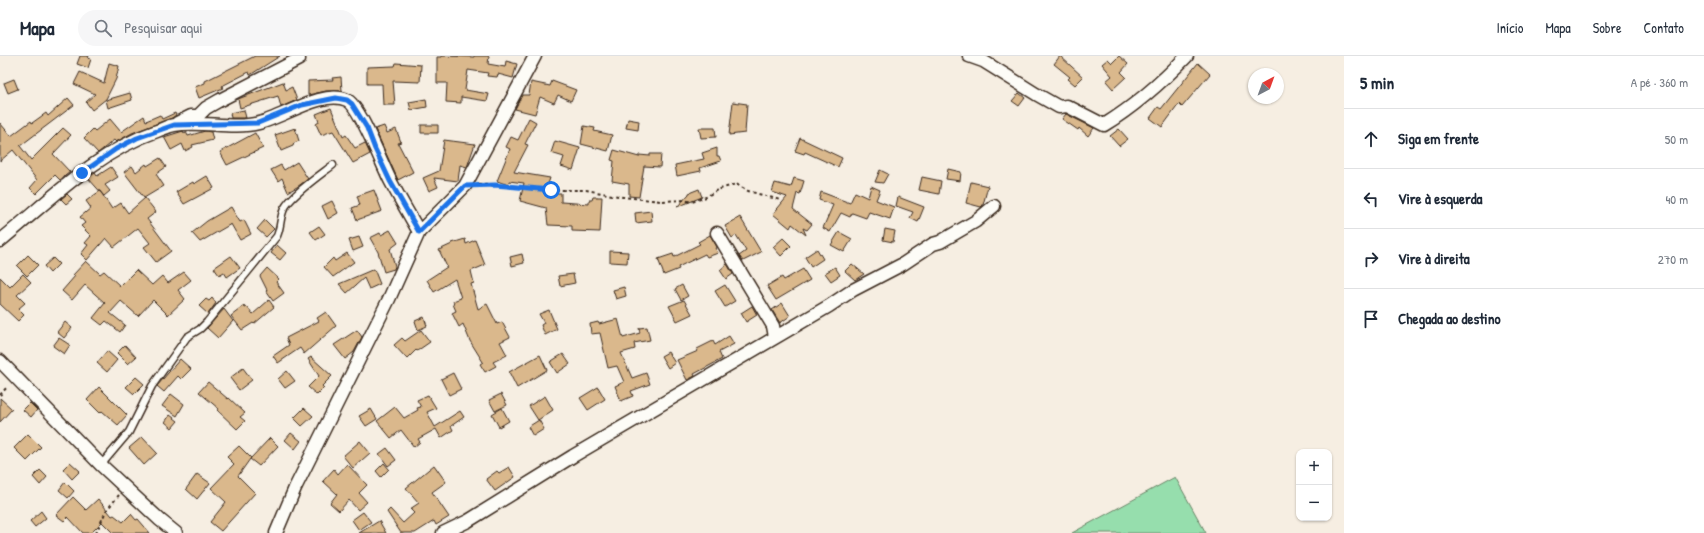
<!DOCTYPE html>
<html lang="pt">
<meta charset="utf-8">
<style>
:root{--surface:#fff;--page:#f6f6f7;--text:#1f2937;--muted:#747a83;--line:#e0e1e3}
body{margin:0;font-family:"Patrick Hand",sans-serif;background:var(--page);color:var(--text)}
.controls{position:absolute;right:12px;bottom:12px;display:grid;overflow:hidden;border-radius:8px;box-shadow:0 1px 3px #0004}
.controls button{width:36px;height:36px;display:grid;place-items:center;padding:0;border:0;border-bottom:1px solid var(--line);background:var(--surface);color:var(--text);font:20px sans-serif}
.compass{position:absolute;left:1248px;top:12px;width:36px;height:36px;border-radius:50%;background:var(--surface);box-shadow:0 1px 3px #0004;rotate:41deg}
.stop{position:absolute;width:12px;height:12px;margin:-9px;border:3px solid #1a73e8;border-radius:50%;background:#fff}
.stop.end{background:#1a73e8;border-color:#fff;box-shadow:0 1px 4px #0008}
.list{margin:0;padding:0;list-style:none}
h2{display:flex;justify-content:space-between;align-items:center;height:52px;margin:0;padding:0 16px;font-size:17px}
h2 small{font-size:13px;font-weight:400;color:var(--muted)}
.list li{display:grid;grid-template-columns:26px 1fr auto;gap:12px;align-items:center;box-sizing:border-box;height:60px;padding:0 16px;border-top:1px solid var(--line)}
.list b{display:block;font-size:15px;white-space:nowrap}
.list em{font-size:13px;font-style:normal;color:var(--muted)}
.icon{flex:none;width:22px;height:22px;fill:none;stroke:currentColor;stroke-width:2;stroke-linecap:round;stroke-linejoin:round}
.map{position:relative;flex:none;width:1344px;height:477px;overflow:hidden}
header{display:flex;align-items:center;gap:24px;box-sizing:border-box;height:56px;padding:0 20px;background:var(--surface);border-bottom:1px solid var(--line)}
header strong{font-size:19px}
nav{display:flex;gap:22px;margin-inline-start:auto;font-size:14px}
.search{width:280px;height:36px;background:var(--page);display:flex;align-items:center;gap:10px;box-sizing:border-box;padding:0 14px;border-radius:22px;color:var(--muted);font-size:15px}
main{display:flex}
aside{flex:1;background:var(--surface)}
.map>svg:first-child{display:block}
.green{fill:#96dead;stroke:#688466}
.building{fill:#dab88c;stroke:#3b2a1e}
.lines{fill:none;stroke-linecap:round;stroke-linejoin:round}
.lane-casing{stroke:#3b2a1e;stroke-width:9}
.street-casing{stroke:#3b2a1e;stroke-width:15}
.path{stroke:#3b2a1e;stroke-width:2;stroke-dasharray:3 3;stroke-linecap:butt}
.lane{stroke:#fdfcf7;stroke-width:6}
.street{stroke:#fdfcf7;stroke-width:12}
.route{stroke:#1a73e8;stroke-width:5}
</style>
<header>
<strong>Mapa</strong>
<div class="search"><svg class="icon" aria-label="search" viewBox="0 0 24 24"><circle cx="10" cy="10" r="6"/><path d="M15 15l6 6"/></svg>Pesquisar aqui</div>
<nav><a>Início</a><a>Mapa</a><a>Sobre</a><a>Contato</a></nav>
</header>
<main>
<div class="map">
<svg width="1344" height="477" viewBox="0 0 1344 477">
<rect width="100%" height="100%" fill="#f6eee2"/>
<filter id="ink" filterUnits="userSpaceOnUse"><feTurbulence type="fractalNoise" baseFrequency=".025" numOctaves="2"/><feDisplacementMap in="SourceGraphic" scale="8" xChannelSelector="R" yChannelSelector="G"/><feConvolveMatrix kernelMatrix="1 2 1 2 8 2 1 2 1" color-interpolation-filters="sRGB"/></filter>
<g filter="url(#ink)">
<path class="green" d="M1175,421L1206,477H1072Z"/>
<path class="building" d="M80,0H89L88,2L91,3L88,12L77,8Z
M255,0H280L250,19L249,16L222,30L223,32L199,42L195,31L205,27V25Z
M441,0L474,1V0H489L488,8L505,11L506,5L517,8L513,22L498,18L497,21L487,20L488,17L468,14L465,34L489,38L487,45L461,41V47L446,46L447,27H437V1H441Z
M1060,0L1083,21L1075,29L1068,23L1070,21L1054,8Z
M1119,0L1128,8L1121,16L1126,21L1113,33L1106,25L1112,20L1102,8L1108,3L1112,7Z
M109,7L119,10L116,23L106,43L92,54L86,46L95,38L74,28L80,16L104,27Z
M396,7L421,9L420,26L393,25L395,49H383L382,28H367V11L395,10Z
M1198,7L1210,18L1182,51L1179,48L1162,71L1150,62L1158,51L1161,53Z
M341,21L342,35H326L308,39V25L333,24L332,22Z
M14,23L18,33L8,37L4,27Z
M552,25L576,34L571,45L558,39L554,47L540,41L535,58L515,53L522,39H529L531,26L550,30Z
M283,26L286,34L292,31L297,44L281,51L278,40L240,52L238,43Z
M130,37L132,44L108,52L106,44Z
M1019,37L1025,42L1019,50L1012,45Z
M68,42L74,49L20,90L31,104L63,72L71,79L53,98L70,116L60,124L55,119L36,138L30,132L37,124L13,94L0,105V67L11,80L31,65L32,67L46,57L48,60Z
M426,43L427,51L411,54L409,46Z
M733,46L747,48L745,77L729,79Z
M331,52L343,81L346,79L355,92L365,87L370,98L353,107L333,75L321,79L316,68L319,66L316,58Z
M244,54L246,62H231L230,57Z
M175,57L176,59L172,62L132,77L116,86L114,84L98,97L84,82L93,73L95,75L110,63L121,76L144,60L146,65L160,59L162,63Z
M1066,58L1094,72L1088,80L1079,72L1078,74L1062,63Z
M529,62L536,66L525,88L528,89L514,116L550,122L545,137H561V146L589,148V144H592L593,141H602L600,176L572,175V170L548,169L546,152L520,145L524,127L509,125L508,129L497,125L510,93L506,91L511,81L518,84Z
M628,63L639,65L638,74L626,72Z
M421,69H438V77H421Z
M384,70L387,77L396,73L401,86L398,87L413,116L398,124L375,73Z
M584,70L595,72L594,75L612,79L608,95L581,88Z
M295,72L299,85L294,87L293,90L281,95L275,79Z
M699,72H715L716,81L701,82Z
M1119,73L1128,83L1119,90L1110,80Z
M183,75L184,77L186,76L188,80L205,75L211,76L213,84L192,89L193,91L185,95L182,88L171,94L164,81Z
M255,77L263,92L227,109L220,96Z
M800,82L842,102L838,111L805,96L804,98L795,95Z
M444,84L475,88L467,111L460,109L458,125L434,122L438,131L429,135L423,122L439,115Z
M555,85L580,92L573,114L561,110L564,101L551,97Z
M717,92V100H719L721,105L700,112L701,115L677,120L675,109L704,103L702,97Z
M614,94L639,101V99L650,100V98H661L660,111L644,110L639,141L629,140V128L612,125L614,105L611,104Z
M160,102L166,111L156,118L164,130L144,142L124,116L132,110L136,116L146,108L147,110Z
M297,106L308,123L297,131L288,136L282,122L278,125L271,114L281,109L284,114Z
M111,111L118,121L105,129L110,135L104,140L88,122L95,117L97,120Z
M948,113L961,116L960,125L946,123Z
M880,114L888,118L883,127L875,126Z
M207,120L214,132L184,148L176,136L193,126L194,128Z
M922,121L941,125L939,138L919,134Z
M794,122L804,125L800,138L797,137L793,153L812,168L807,174L803,172L806,179L792,168L790,172L773,158L787,141L772,136L775,127L791,131Z
M971,126L988,130L983,149L981,151L966,147Z
M871,130L880,134L876,144L894,151L890,163L869,156L866,162L852,157L850,161L841,157L830,176L823,172L833,149L819,144L821,136L850,147L855,136L868,142Z
M699,133L702,141L677,151L689,138V137Z
M374,134L382,155L357,164L352,152L360,149L357,140Z
M100,135L112,153L121,147L128,157L145,142L156,156L147,163L171,195L156,206L144,191L150,187L138,172L114,191L106,182L87,204L81,198L88,189L85,187L91,180L81,170L85,167L80,161L91,152L86,145Z
M67,138L72,143L66,148L61,143Z
M898,141L924,151L918,166L910,162L913,156L896,150Z
M332,145L338,157L328,163L322,150Z
M231,151L240,166L244,164L251,178L240,184L231,168L200,186L192,177L207,165Z
M651,155L652,165L636,167L635,157Z
M740,161L761,196L743,205L739,200L746,195L736,179L732,182L725,170Z
M265,164L274,173L266,181L257,173Z
M319,170L325,178L316,184L310,176Z
M885,173L895,175L893,186L883,184Z
M390,174L398,187L390,193L395,210L394,213L384,216L378,196L370,182L380,177L381,179Z
M839,176L852,183L844,196L831,189Z
M710,179L717,191L715,192L718,197L707,201L705,198L678,211L679,213L664,219L658,203L673,198L674,201L700,188L698,186Z
M359,181L363,191L353,195L349,184Z
M783,182L791,190L781,200L773,191Z
M465,183L466,188L475,184L485,209L471,215L474,227L471,228L478,253L487,248L497,268L502,266L510,281L500,286L507,299L493,306L496,310L485,316L480,308L483,306L470,285L463,268L459,271L452,257L456,255L453,248L454,247L453,245L461,242L455,223L434,236L427,224L447,211L439,194L452,188V187Z
M277,189L286,197L280,204L271,197Z
M817,193L823,203L811,211L805,201Z
M610,195L628,196L627,207L610,206Z
M347,197L354,206L333,221L324,211L333,202L335,205Z
M522,198L524,207L512,210L510,201Z
M28,199L38,209L27,220L17,210Z
M231,200L240,212L227,221L224,216L219,219L214,212Z
M53,202L59,208L50,217L44,210Z
M86,205L100,218L104,215L120,230L136,214L152,229L162,220L168,227L184,216L191,224L178,234L185,243L168,259L153,244L138,260L121,245L110,257L125,269L120,276L106,265L102,269L93,262L105,247L85,229L72,244L62,235L75,220L73,219Z
M727,208L733,218L726,223L720,214Z
M852,208L864,218L855,224L845,215Z
M835,211L840,219L831,225L825,217Z
M267,212L279,223L276,226L284,237L273,245L266,235L267,234L260,220Z
M374,213L380,228L369,233L364,222L347,237L339,228Z
M803,213L810,224L776,244L767,230L782,221L784,224Z
M23,218L31,226L17,239L25,247L18,253L24,259L18,265L0,248V221L10,231Z
M573,218L575,227L560,230L558,220Z
M682,229L688,240L681,244L675,233Z
M725,229L735,245L725,251L715,235Z
M624,231L626,240L616,243L613,234Z
M212,242L216,247L208,258L199,250L206,243L209,245Z
M269,244L274,251L254,268L253,267L242,274L231,260L244,250L245,252L247,251L253,258Z
M684,244L692,258L677,265L669,250Z
M782,247L790,260L780,267L772,254Z
M752,250L757,259L746,266L741,257Z
M224,253L233,265L218,282L207,272Z
M549,254L557,273L545,279L541,269L544,267L539,258Z
M326,256L336,270L304,298L300,292L278,307L273,300L289,289L286,282L319,265L317,262Z
M424,261L427,270L418,274L415,265Z
M618,263L623,282L640,277L639,272L647,271L650,284L634,287L635,293L621,297L632,322L646,317L650,328L631,335L633,340L621,345L615,330L624,326L617,310L608,312L600,277L591,278L590,268L598,266L599,268Z
M65,266L72,272L64,282L57,276Z
M357,274L362,281L354,296L345,303L334,289Z
M421,274L430,286L417,295L416,294L407,303L394,289L402,282L405,285Z
M729,280L734,288L719,296L722,303L694,318L695,320L687,324L677,304L698,295L697,293L713,285L715,289Z
M59,282L70,289L64,298L53,290Z
M125,289L136,301L128,308L117,297Z
M107,295L117,304L107,316L97,307Z
M668,296L675,307L668,312L661,300Z
M563,298L570,308L557,317L550,306Z
M540,299L547,314L517,332L509,316Z
M311,301L332,320L322,330L324,332L317,339L308,331L319,320L308,303Z
M180,303L191,313L181,323L178,320L164,336L157,330Z
M243,312L252,324L239,334L230,322Z
M287,315L295,325L285,332L278,323Z
M453,317L461,333L449,339L441,323Z
M136,321L144,328L134,338L126,331Z
M208,326L228,343L229,342L245,357L240,361L245,365L237,373L217,354L219,353L199,336Z
M99,331L127,359L118,369L102,355L100,357L87,344Z
M598,331L605,343L588,354L580,342Z
M171,338L184,348L177,360L162,350Z
M501,338L507,349L495,355L489,344Z
M428,339L436,352L427,356L435,371L460,355L464,361L451,370L453,374L441,382L436,373L418,383L420,386L414,391L401,374L391,382L377,365L395,351L404,362L418,354L417,352L421,351L417,344Z
M545,340L553,354L538,364L529,350Z
M0,342L12,353L0,366Z
M30,347L37,354L31,361L23,354Z
M304,352L313,360L302,370L294,362Z
M502,352L509,365L499,371L492,358Z
M371,353L377,363L366,370L359,360Z
M170,359L178,365L172,372L165,366Z
M539,364L544,373L533,380L528,371Z
M291,377L301,385L295,393L285,384Z
M28,378L41,391L27,405L14,392Z
M142,381L157,397L144,409L129,392Z
M270,382L278,390L259,410L250,403L238,420L255,437L221,475L210,466L226,446L211,432L234,408L227,401L239,390L251,402L250,403Z
M360,385L370,397L353,412L343,400Z
M387,392L396,404L388,410L379,398Z
M70,406L80,415L72,423L63,413Z
M384,407L389,413L381,421L376,415Z
M347,408L367,429L359,437L367,446L358,454L349,444L339,455L330,447L337,438L323,425L334,413L338,418Z
M434,409L446,426L432,436L449,461L436,469L434,465L415,477H401L387,456L390,453L403,467L414,457L410,453L419,447L406,432Z
M509,411L515,421L495,435L486,423L497,415L499,417Z
M40,414L47,421L40,429L33,421Z
M197,418L210,427L197,443L186,433Z
M65,426L74,435L68,442L59,434Z
M73,441L86,454L98,443L112,460L114,459L123,466L131,458L136,464L138,463L150,477H113L102,466L91,477H83L68,461L64,465L56,459Z
M41,455L46,462L35,471L30,465Z
M363,456L371,466L359,474L352,464Z
M379,465L386,477H359Z"/>
<g class="lines">
<g class="lane-casing">
<path id="lane" d="M101,409L129,376L152,330L187,281L200,273L207,266L277,180C281,171 280,161 284,153C291,139 320,119 333,109"/>
</g>
<g class="street-casing">
<path id="street" d="M969,0L983,5L1036,38L1059,51L1067,50L1104,69C1135,50 1162,26 1187,0
M177,67L191,60H198L206,52L220,44L299,3
M717,177L773,270L775,281
M0,185C49,145 96,96 157,75C163,73 168,70 174,69C201,64 232,74 259,67C282,62 323,33 347,44C360,50 383,111 391,126C400,143 410,160 419,176
M0,305L101,409L160,464L176,477
M276,477L295,432L389,243L419,176L465,130L535,0
M443,477L468,465L573,400L829,250L853,234L903,208L933,188L940,186L976,165L994,150"/>
</g>
<path class="path" d="M478,129H495L551,134H586L623,141L661,145L684,144L692,146L706,141L717,134L736,128L748,135L780,144
M0,339L8,330
M96,477L106,455L119,439"/>
<use href="#lane" class="lane"/>
<use href="#street" class="street"/>
</g>
</g>
<g class="lines" filter="url(#ink)">
<path class="route" d="M82,117L116,93L137,82L174,69L258,67L302,49L336,42L347,44L352,48L367,72L375,93L390,125L419,176L465,130L495,129L551,134"/>
</g>
</svg>
<div class="controls">
<button>+</button>
<button>−</button>
</div>
<svg class="compass" viewBox="-18 -18 36 36"><path d="M0-13l5 13h-10z" fill="#e53935"/><path d="M0 13l5-13h-10z" fill="#747a83"/></svg>
<div class="stop" style="left:551px;top:134px"></div>
<div class="stop end" style="left:82px;top:117px"></div>
</div>
<aside>
<h2>5 min<small>A pé · 360 m</small></h2>
<ul class="list">
<li><svg class="icon" aria-label="ahead" viewBox="0 0 24 24"><path d="M12 20V5M6 11l6-6 6 6"/></svg><div><b>Siga em frente</b></div><em>50 m</em></li>
<li><svg class="icon" aria-label="left" viewBox="0 0 24 24"><path d="M17 20v-9H6M10 6l-5 5 5 5"/></svg><div><b>Vire à esquerda</b></div><em>40 m</em></li>
<li><svg class="icon" aria-label="right" viewBox="0 0 24 24"><path d="M7 20v-9h11M14 6l5 5-5 5"/></svg><div><b>Vire à direita</b></div><em>270 m</em></li>
<li><svg class="icon" aria-label="arrive" viewBox="0 0 24 24"><path d="M6 21V4h12l-3 4 3 4H6"/></svg><div><b>Chegada ao destino</b></div></li>
</ul>
</aside>
</main>
